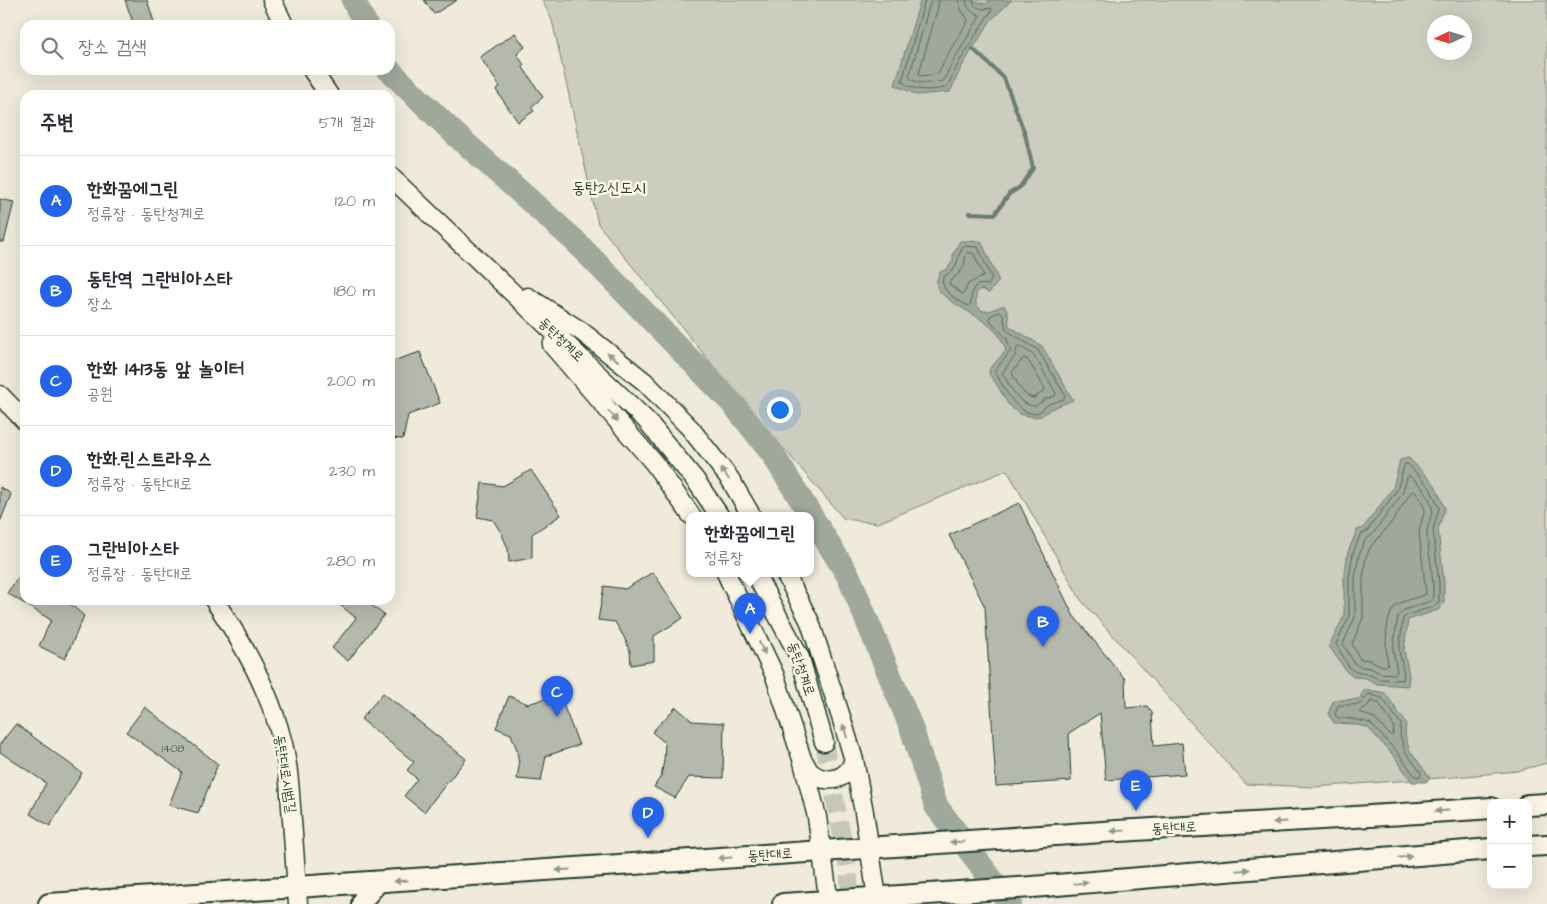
<!DOCTYPE html>
<html lang="ko">
<meta charset="utf-8">
<style>
:root{--surface:#fff;--page:#f2f2f3;--text:#2b2b33;--muted:#7c7c81;--line:#e1e1e2;--accent:#2563eb}
body{margin:0;font-family:"Architects Daughter","Poor Story",sans-serif;background:var(--page);color:var(--text)}
.controls{position:absolute;right:15px;bottom:15px;display:grid;overflow:hidden;border-radius:10px;box-shadow:0 5px 20px #0002}
.controls button{width:45px;height:45px;display:grid;place-items:center;padding:0;border:0;border-bottom:1px solid var(--line);background:var(--surface);color:var(--text);font:25px sans-serif}
.compass{position:absolute;left:1427px;top:15px;width:45px;height:45px;border-radius:50%;background:var(--surface);box-shadow:0 5px 20px #0002;rotate:266deg}
.you{position:absolute;left:779px;top:409px;width:18px;height:18px;margin:-12px;border:4px solid #fff;border-radius:50%;background:#1a73e8;box-shadow:0 0 0 8px #1a73e833}
.badge{display:grid;place-items:center;width:32px;height:32px;border-radius:50%;background:var(--accent);color:#fff;font-size:16px;font-weight:700}
.pin{position:absolute;translate:-50% -41px;filter:drop-shadow(0 1px 2px #0008)}
.pin::after{content:'';position:absolute;top:26px;width:18px;height:15px;background:inherit;clip-path:polygon(0 0,100% 0,50% 100%)}
.popup{position:absolute;left:686px;top:512px;width:128px;height:65px;box-sizing:border-box;display:grid;place-content:center;border-radius:10px;background:var(--surface);filter:drop-shadow(0 1px 4px #0005);font-size:16px;white-space:nowrap;color:var(--muted)}
.popup b{font-size:19px;color:var(--text)}
.popup::after{content:'';position:absolute;left:50%;top:100%;margin-left:-10px;border:10px solid transparent;border-top-color:var(--surface)}
.list{margin:0;padding:0;list-style:none}
h2{display:flex;justify-content:space-between;align-items:center;height:65px;margin:0;padding:0 20px;font-size:21px}
h2 small{font-size:16px;font-weight:400;color:var(--muted)}
.list li{display:grid;grid-template-columns:32px 1fr auto;gap:15px;align-items:center;box-sizing:border-box;height:90px;padding:0 20px;border-top:1px solid var(--line)}
.list b{display:block;font-size:19px;white-space:nowrap}
.list p{margin:0;font-size:16px;white-space:nowrap;color:var(--muted)}
.list em{font-size:16px;font-style:normal;color:var(--muted)}
.icon{flex:none;width:28px;height:28px;fill:none;stroke:currentColor;stroke-width:2;stroke-linecap:round;stroke-linejoin:round}
.map{position:relative;flex:none;width:1547px;height:904px;overflow:hidden}
.search{position:absolute;background:var(--surface);box-shadow:0 5px 20px #0002;left:20px;top:20px;width:375px;height:55px;display:flex;align-items:center;gap:12px;box-sizing:border-box;padding:0 18px;border-radius:15px;color:var(--muted);font-size:19px}
.panel{position:absolute;background:var(--surface);box-shadow:0 5px 20px #0002;left:20px;top:90px;width:375px;height:515px;border-radius:15px}
.map>svg:first-child{display:block}
.green{fill:#cccdbf;stroke:#76857a;fill-rule:evenodd}
.water{fill:#9fa89a;stroke:#6c7d71}
.lines{fill:none;stroke-linecap:round;stroke-linejoin:round}
.shore{stroke:#52685d;stroke-width:1}
.stream{stroke:#6c7d71;stroke-width:4}
.river{stroke:#9fa89a;stroke-width:24}
.building{fill:#b5b9ad;stroke:#1f3d34}
.tertiary-tunnel{stroke:#c5c7b9;stroke-width:18;stroke-dasharray:18 9;stroke-linecap:butt}
.tertiary-casing{stroke:#1f3d34;stroke-width:21}
.secondary-casing{stroke:#1f3d34;stroke-width:24}
.tertiary{stroke:#fcf5e5;stroke-width:18}
.secondary{stroke:#fcf5e5;stroke-width:20}
.oneway{fill:#8e998c}
.labels{text-anchor:middle;dominant-baseline:central;stroke-width:5;stroke-linejoin:round;paint-order:stroke}
.number-label{font-size:11px;fill:#445c52}
.street-label{font-size:14px;fill:#1f3d34;stroke:#fcf5e5}
.quarter-label{font-size:16px;fill:#1f3d34;stroke:#fcf5e5}
</style>
<div class="map">
<svg width="1547" height="904" viewBox="0 0 1547 904">
<rect width="100%" height="100%" fill="#efeada"/>
<filter id="ink" filterUnits="userSpaceOnUse"><feTurbulence type="fractalNoise" baseFrequency=".02" numOctaves="2"/><feDisplacementMap in="SourceGraphic" scale="10" xChannelSelector="R" yChannelSelector="G"/><feConvolveMatrix kernelMatrix="1 2 1 2 8 2 1 2 1" color-interpolation-filters="sRGB"/></filter>
<g filter="url(#ink)">
<path class="green" d="M542,0H1547V763L1517,771L1455,777L1313,787L1246,784L1081,600L1007,470L878,523L844,519L715,368L598,224L552,20ZM1434,22H1464V52H1434Z"/>
<path class="water" d="M928,0H968L986,4L990,0H1012L991,20L962,66L950,92L917,95L895,85L920,1Z
M960,241H981L999,281L989,293L982,289L976,293V305L982,311H989L1004,305L1008,313L1009,326L1042,346L1073,400L1051,409L1041,416L1034,417L1019,414L1008,404L997,385L989,374L990,368L1006,351C1000,325 971,315 951,301C948,298 941,294 939,291C935,284 937,278 940,272L947,269L953,261V254Z
M1409,458L1435,485L1445,508L1438,530L1444,582V603L1438,610L1408,620L1404,650L1409,675L1408,686L1377,684L1366,678L1353,677L1346,671L1329,646L1344,616V578L1348,552L1357,530L1363,528L1393,488L1400,460Z
M1365,689L1385,693L1406,723L1405,734L1409,749L1430,778L1426,782H1412L1394,756L1367,727L1352,724L1334,723L1328,714L1333,701C1342,699 1350,700 1359,699Z"/>
<g class="lines">
<path class="shore" d="M925,0L902,81C912,92 934,91 947,87L958,64L987,17L992,11L991,8C984,10 973,9 973,0
M931,0L909,77C917,86 932,83 943,81L953,61L979,18V14C971,12 967,9 966,0
M939,0L938,7L919,73L920,76L938,74L946,57L968,21C966,13 959,12 959,0
M964,246L978,247L992,279L988,285C973,282 971,290 971,304L968,306C958,301 937,289 944,276C962,268 954,258 964,246Z
M968,252L974,254L984,276L968,284L964,293L962,294L950,285L949,282C954,278 962,272 964,265C966,259 964,257 968,252Z
M1000,312L1003,314L1006,330L1038,350L1065,395L1064,399C1059,401 1054,402 1049,404C1045,406 1043,410 1039,412C1018,420 1003,385 995,372V370L1011,351L1007,339L989,319L990,316Z
M1019,346L1034,355L1056,393L1055,396L1045,399L1036,406C1016,405 1012,387 1002,373L1015,356L1017,348Z
M1024,358L1028,360L1045,389L1044,391L1034,398C1021,396 1018,383 1012,373Z
M1405,464H1408L1430,488L1439,508L1433,530L1439,583V601L1435,606L1407,615L1403,618L1399,650L1404,675L1403,680L1379,679L1368,674L1355,672L1349,667L1336,644L1349,617V578L1353,553L1360,535L1367,531L1397,490Z
M1409,476C1420,482 1428,495 1432,506C1434,514 1426,526 1427,536C1428,549 1437,592 1431,601L1404,610L1398,616L1393,649L1397,672L1394,674L1380,673L1370,668L1358,666L1354,663L1343,644L1355,617V579L1359,555L1365,540L1372,535L1402,494L1407,478Z
M1414,491L1419,496L1425,509L1419,531L1426,594L1424,595C1416,598 1405,600 1398,604C1384,613 1385,649 1388,664L1386,666H1382L1370,660L1360,659L1352,644L1363,618V579L1366,557L1371,546L1377,540L1394,519L1411,492Z
M1369,694L1382,698L1401,724L1400,735L1405,751L1421,773L1420,777L1415,776L1398,753L1370,723L1353,719L1338,718L1335,715L1338,705H1350L1360,704Z
M1371,701L1379,703L1394,726L1393,735H1390L1374,718L1361,713V710L1367,707Z"/>
<path class="stream" d="M969,213L995,214L1009,194L1020,187L1033,168L1025,134L1004,78L973,49"/>
<path class="river" d="M353,0L366,25
M389,70L456,135L574,240L734,405L772,453L849,577L911,727L936,806L1010,904"/>
</g>
<path class="building" d="M125,0H147L155,25H134Z
M424,0H457L434,14Z
M515,33L525,47L517,54L524,65L522,66L543,97L531,107L534,111L518,122L496,90L500,87L480,57Z
M0,199L14,202L4,242H0Z
M420,352L440,403L408,415L403,439L390,438V362Z
M531,470L561,515L532,534V558L509,562L508,549L502,534L493,520L477,517L482,483L503,486Z
M0,487L11,494L1,520H0Z
M1019,503L1073,615L1125,679L1126,708L1147,706L1152,713L1154,746L1182,743L1185,774L1106,780L1100,713L1069,733L1071,781L996,786L985,607L949,535Z
M25,568V600H66L84,616L65,659L39,646L51,620L7,593Z
M653,572L683,618L654,636V661L631,665L630,651L624,637L615,622L598,620L604,586L625,589Z
M334,600H365L384,615L348,661L332,648L356,618Z
M383,693L466,759L424,812L404,796L417,779L407,770L414,762L361,719Z
M559,694L579,745L546,756L541,781L517,779L519,766L517,750L511,734L496,728L509,696L528,704Z
M145,707L218,764L198,813L169,805L182,772L126,732Z
M676,707L692,721L724,723L723,778L689,777L675,798L654,787L661,776L664,761L665,743L652,732Z
M16,724L82,773L50,826L30,814L46,783L0,752V744Z"/>
<g class="lines">
<path class="tertiary-tunnel" d="M824,742L848,868L851,904"/>
<g class="tertiary-casing">
<path id="tertiary" d="M272,0L284,25
M312,70L329,95
M390,176L647,421L696,481L719,515
M528,297L581,331L645,382L690,428L730,479L751,515
M552,345L654,463L691,515
M0,395L25,421
M726,573L775,676L803,762L817,817L829,904
M755,573L800,658L824,742
M785,573L810,622L841,717L854,760L864,812L878,904
M214,600C242,641 270,692 282,740C289,766 290,794 292,820C294,848 296,876 298,904
M804,762C806,765 808,770 810,772C821,782 839,782 848,771C851,769 852,763 854,760"/>
</g>
<g class="secondary-casing">
<path id="secondary" d="M1528,805L1547,804
M1528,846L1547,845
M49,904C366,884 682,860 998,839C1162,827 1327,820 1491,808
M362,904L364,898L377,883
M783,904L1032,887L1491,849"/>
</g>
<use href="#tertiary" class="tertiary"/>
<use href="#secondary" class="secondary"/>
</g>
<defs><path id="oneway-solid" d="M-6-.8H1V-3.2L6.5 0L1 3.2V.8H-6Z" transform="scale(1.25)"/></defs>
<g class="oneway">
<use href="#oneway-solid" transform="translate(613 357) rotate(-142)"/>
<use href="#oneway-solid" transform="translate(613 416) rotate(49)"/>
<use href="#oneway-solid" transform="translate(725 474) rotate(-127)"/>
<use href="#oneway-solid" transform="translate(762 648) rotate(64)"/>
<use href="#oneway-solid" transform="translate(845 731) rotate(-106)"/>
<use href="#oneway-solid" transform="translate(1442 811) rotate(176)"/>
<use href="#oneway-solid" transform="translate(1280 822) rotate(177)"/>
<use href="#oneway-solid" transform="translate(1118 831) rotate(177)"/>
<use href="#oneway-solid" transform="translate(957 842) rotate(176)"/>
<use href="#oneway-solid" transform="translate(1405 857) rotate(-5)"/>
<use href="#oneway-solid" transform="translate(725 858) rotate(176)"/>
<use href="#oneway-solid" transform="translate(563 870) rotate(176)"/>
<use href="#oneway-solid" transform="translate(1243 870) rotate(-5)"/>
<use href="#oneway-solid" transform="translate(401 881) rotate(176)"/>
<use href="#oneway-solid" transform="translate(1081 883) rotate(-5)"/>
</g>
</g>
<g class="labels">
<g class="number-label">
<text x="173" y="748">1408</text>
</g>
<g class="street-label">
<text transform="translate(561 340) rotate(44)">동탄청계로</text>
<text transform="translate(801 669) rotate(71)">동탄청계로</text>
<text transform="translate(285 774) rotate(81)">동탄대로시범길</text>
<text transform="translate(1174 828) rotate(-3)">동탄대로</text>
<text transform="translate(770 855) rotate(-4)">동탄대로</text>
</g>
<g class="quarter-label">
<text x="609" y="188">동탄2신도시</text>
</g>
</g>
</svg>
<div class="controls">
<button>+</button>
<button>−</button>
</div>
<svg class="compass" viewBox="-18 -18 36 36"><path d="M0-13l5 13h-10z" fill="#e53935"/><path d="M0 13l5-13h-10z" fill="#7c7c81"/></svg>
<div class="you"></div>
<div class="pin badge" style="left:750px;top:634px">A</div>
<div class="popup"><b>한화꿈에그린</b>정류장</div>
<div class="pin badge" style="left:1043px;top:647px">B</div>
<div class="pin badge" style="left:557px;top:717px">C</div>
<div class="pin badge" style="left:648px;top:838px">D</div>
<div class="pin badge" style="left:1136px;top:811px">E</div>
<div class="search"><svg class="icon" aria-label="search" viewBox="0 0 24 24"><circle cx="10" cy="10" r="6"/><path d="M15 15l6 6"/></svg>장소 검색</div>
<section class="panel">
<h2>주변<small>5개 결과</small></h2>
<ul class="list">
<li><span class="badge">A</span><div><b>한화꿈에그린</b><p>정류장 · 동탄청계로</p></div><em>120 m</em></li>
<li><span class="badge">B</span><div><b>동탄역 그란비아스타</b><p>장소</p></div><em>180 m</em></li>
<li><span class="badge">C</span><div><b>한화 1413동 앞 놀이터</b><p>공원</p></div><em>200 m</em></li>
<li><span class="badge">D</span><div><b>한화.린스트라우스</b><p>정류장 · 동탄대로</p></div><em>230 m</em></li>
<li><span class="badge">E</span><div><b>그란비아스타</b><p>정류장 · 동탄대로</p></div><em>280 m</em></li>
</ul>
</section>
</div>
